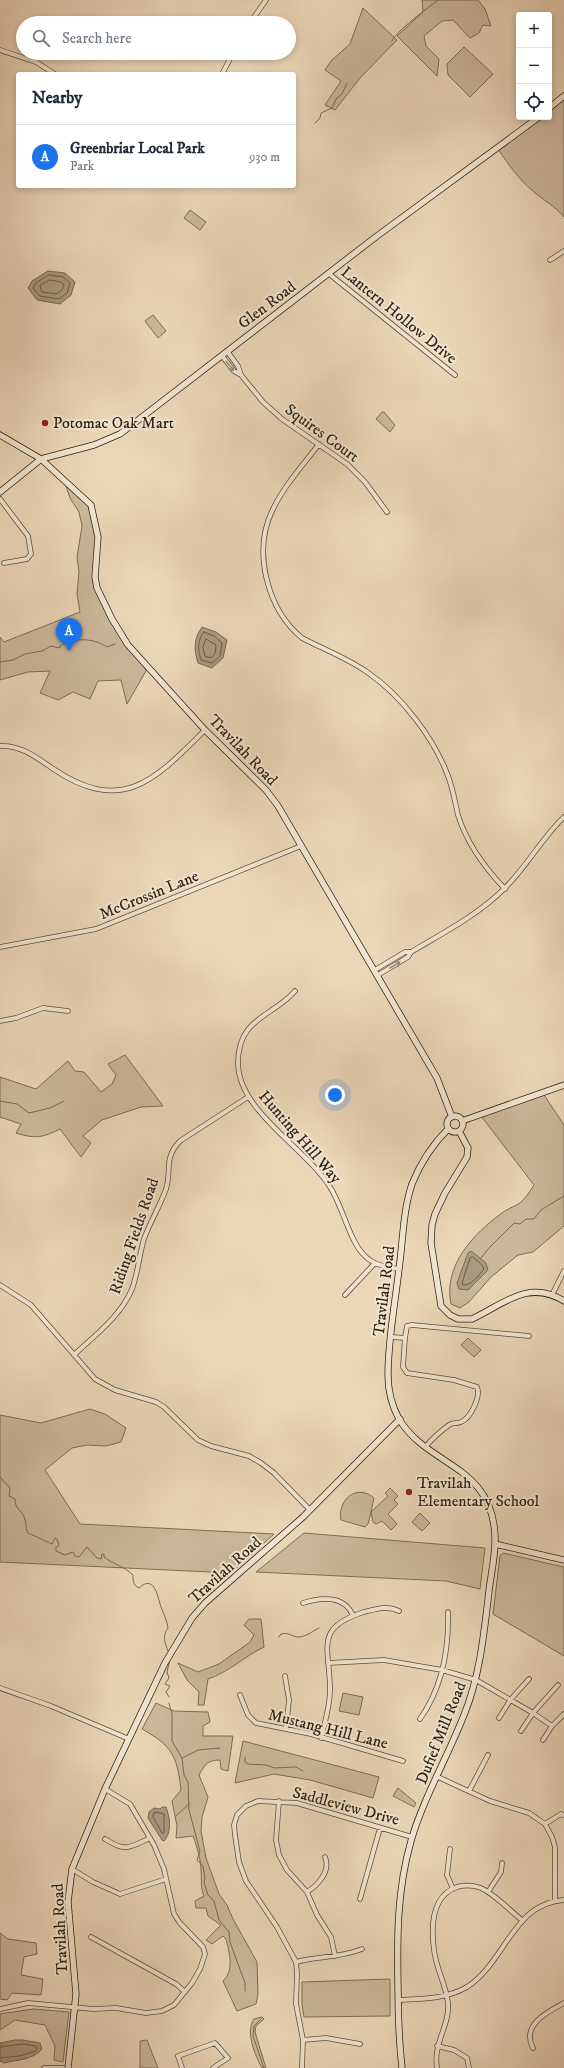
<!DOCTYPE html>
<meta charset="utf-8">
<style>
:root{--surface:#fff;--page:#f6f6f7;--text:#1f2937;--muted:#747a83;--line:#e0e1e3;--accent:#1a73e8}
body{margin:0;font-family:"IM FELL DW Pica",serif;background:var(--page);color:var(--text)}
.controls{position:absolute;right:12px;top:12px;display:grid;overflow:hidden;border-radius:4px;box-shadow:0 2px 6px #0003}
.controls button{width:36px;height:36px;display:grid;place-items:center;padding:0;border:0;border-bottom:1px solid var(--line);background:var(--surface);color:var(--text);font:20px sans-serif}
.you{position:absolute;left:335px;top:1095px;width:14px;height:14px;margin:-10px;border:3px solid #fff;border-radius:50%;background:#1a73e8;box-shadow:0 0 0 6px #1a73e833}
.badge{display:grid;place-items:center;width:26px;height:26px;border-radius:50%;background:var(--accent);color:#fff;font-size:13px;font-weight:700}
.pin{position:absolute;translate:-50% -33px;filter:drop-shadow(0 1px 2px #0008)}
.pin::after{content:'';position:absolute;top:21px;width:14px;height:12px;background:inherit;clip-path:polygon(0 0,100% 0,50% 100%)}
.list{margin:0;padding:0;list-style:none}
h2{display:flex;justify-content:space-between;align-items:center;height:52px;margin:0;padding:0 16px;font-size:17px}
h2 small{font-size:13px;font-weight:400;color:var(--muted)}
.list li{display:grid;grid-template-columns:26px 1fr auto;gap:12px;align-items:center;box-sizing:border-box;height:64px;padding:0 16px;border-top:1px solid var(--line)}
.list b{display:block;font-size:15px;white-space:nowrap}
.list p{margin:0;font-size:13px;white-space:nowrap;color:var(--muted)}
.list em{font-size:13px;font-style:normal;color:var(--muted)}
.icon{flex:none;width:22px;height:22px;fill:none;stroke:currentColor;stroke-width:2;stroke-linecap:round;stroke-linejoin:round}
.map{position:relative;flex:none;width:564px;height:2068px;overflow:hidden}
.search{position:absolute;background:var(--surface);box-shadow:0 2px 6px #0003;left:16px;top:16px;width:280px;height:44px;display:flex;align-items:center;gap:10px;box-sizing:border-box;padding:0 14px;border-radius:22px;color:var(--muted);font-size:15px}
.panel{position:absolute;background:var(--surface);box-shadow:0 2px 6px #0003;left:16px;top:72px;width:280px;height:116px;border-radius:4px}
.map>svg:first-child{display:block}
.green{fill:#cbb79b;stroke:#7c6c56}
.water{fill:#aa987f;stroke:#786853}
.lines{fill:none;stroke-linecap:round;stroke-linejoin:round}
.shore{stroke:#6b5c48;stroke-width:1}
.stream{stroke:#786853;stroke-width:1}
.street-casing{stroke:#5c4e3a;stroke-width:5.5}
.secondary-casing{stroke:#2c2010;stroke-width:7}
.street{stroke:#f2e4d1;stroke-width:4}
.secondary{stroke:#f2e4d1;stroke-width:5.5}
.oneway{stroke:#998c7a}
.poi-dot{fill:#8f2418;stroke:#f2e4d1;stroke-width:1.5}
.labels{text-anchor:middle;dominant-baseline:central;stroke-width:4;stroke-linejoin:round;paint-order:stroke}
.street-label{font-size:16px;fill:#2c2010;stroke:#f2e4d1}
.poi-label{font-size:16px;fill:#2c2010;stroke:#f2e4d1;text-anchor:start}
</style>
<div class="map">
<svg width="564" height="2068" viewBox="0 0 564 2068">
<rect width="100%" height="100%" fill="#ebd6b8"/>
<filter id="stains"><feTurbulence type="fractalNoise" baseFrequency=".005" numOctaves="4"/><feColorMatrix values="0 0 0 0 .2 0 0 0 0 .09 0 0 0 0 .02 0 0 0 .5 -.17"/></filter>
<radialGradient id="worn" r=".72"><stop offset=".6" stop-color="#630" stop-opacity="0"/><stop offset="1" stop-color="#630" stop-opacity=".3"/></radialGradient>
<path class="green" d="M422,0H478L485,9L491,26L483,25L479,33L470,38L453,20L442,21L424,36L426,46L439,59L437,76L397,36L423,12Z
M363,8L397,40L360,78L335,110L325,105L341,81L325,70L331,61L350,44Z
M464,47L493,74L470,97L448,75L447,64Z
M564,96V217C555,206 543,200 533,191C518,179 508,163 497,148L539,117H549V108Z
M190,210L206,222L200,230L184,218Z
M153,315L166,331L158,338L145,321Z
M382,412H384L395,425L390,432L376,419Z
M63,477L91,505L98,537L95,577L112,619L143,663L146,671L127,704L121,680L98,681L90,699L73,692L58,700L40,693L50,671L28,672L0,680V637L4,642L80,612L77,594L79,572L77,557L82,526L79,512L70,498Z
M125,1055L163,1106L141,1107L102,1120L83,1136L91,1143L81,1157L60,1129C42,1138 35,1139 16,1133L21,1124L0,1117V1077L36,1089L68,1061L75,1071L84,1072L101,1092L112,1084L116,1075L108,1064Z
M544,1095L564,1125V1226L533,1252L518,1255L491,1277L469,1302L460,1308L451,1304C443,1266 473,1234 502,1213C508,1208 518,1206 523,1200C527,1196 531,1190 534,1185L481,1116Z
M468,1338L481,1350L474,1357L461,1345Z
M90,1409L105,1414L126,1428L121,1442L106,1446L87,1445L72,1448L45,1470L80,1524L274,1534L231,1573L0,1562V1415L41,1423Z
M390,1488L398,1496L394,1500L398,1504L388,1514L397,1524L391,1530L382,1521L376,1524L373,1522L371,1512L368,1524L365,1527L341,1520C337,1500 357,1483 374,1498L371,1512L388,1496L385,1493Z
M420,1513L430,1523L422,1531L412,1522Z
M304,1533L485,1548L480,1589L446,1581L256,1572Z
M503,1553L564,1567V1656L493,1614L500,1556Z
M249,1619H261L264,1647C245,1656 229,1672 208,1679L204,1705H198L199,1692L187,1680L178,1663L198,1672L219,1664L250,1642L254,1635L244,1625Z
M343,1693L363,1697L359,1715L339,1711Z
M156,1703L174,1711L208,1712L210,1722L203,1726V1736H233L228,1771L221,1769L220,1760C208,1760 205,1764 199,1775L208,1797L202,1817L201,1831L206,1858L219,1894L227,1905L233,1919L257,1962L258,1994L256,2004L237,2011L223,1981C235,1970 229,1952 226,1939L223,1936L212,1944L206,1940L221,1925L208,1916L206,1908H196L195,1901L204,1896C200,1887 202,1880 201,1871C201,1859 197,1847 193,1836L176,1838L177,1826L172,1801L181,1790C177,1755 172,1746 142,1729Z
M243,1741L379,1777L373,1798L310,1780L274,1774L235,1783Z
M398,1788L416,1803L414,1807L393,1796Z
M0,1933L8,1939L36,1943L37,1954L24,1957L21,1975L43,1979L41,1995L12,1993L7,2000L0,1999Z
M390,1979V2016L304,2017L302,2004V1982Z
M33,2009L69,2012L63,2062L54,2060L55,2046L45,2025L15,2020L0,2030V2014Z
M262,2017L264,2019L256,2026L255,2032L266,2068H262C255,2055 245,2032 254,2019Z
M147,2040L158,2068H140V2041Z"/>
<path class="water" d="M48,271L65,273L75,282L71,295L60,304L37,300L28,288L32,281Z
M202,627L216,632L227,640L223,658L212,668L198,663C194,649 193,640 202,627Z
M471,1251L486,1263L488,1270L468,1290L459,1289L457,1283L468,1253Z
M162,1807H166C170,1817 172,1833 164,1841L162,1840L148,1818L149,1812L154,1808L160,1809Z
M15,2040H23L40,2043L42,2049C34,2060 15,2060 4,2063L0,2061V2043Z"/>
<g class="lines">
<path class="shore" d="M49,275L63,277L70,283L67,293L59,299L40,296L33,288L36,283Z
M50,280L61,282L64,285L62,290L57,294L42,292L40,286Z
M204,632L214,636L222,643L220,656L212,663L201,660C198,650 197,640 204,632Z
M206,639L216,645L215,654L211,658L205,656L203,648Z
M473,1257L482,1265L484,1269C479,1275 471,1286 463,1285L462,1283L470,1258Z
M155,1812L164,1814V1833H162L153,1817Z
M0,2047L23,2044L36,2046L37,2048L36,2051L19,2056L0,2058"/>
<path class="stream" d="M392,41C397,30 428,8 438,0
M315,123L320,118L321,113L332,108L336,99L342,94L347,83
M0,662L13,660L25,654L42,651L51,646L60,648V646C73,637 94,638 107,647L115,644
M0,1101L17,1104L29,1113L50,1108L64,1101
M481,1258C490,1245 503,1235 514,1223L520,1224L526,1219H534L541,1210L564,1196
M0,1477L10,1488L9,1496L15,1499C15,1511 23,1510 25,1520C27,1525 25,1529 28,1533L52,1544L55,1538L57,1539L59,1546L56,1547V1551L65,1555L73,1552L75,1556L79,1557L87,1547L97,1558L101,1559L102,1554H104V1557C113,1564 125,1567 133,1575C133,1581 133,1585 139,1588C155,1573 158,1599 161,1607C164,1615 167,1620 168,1628C162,1635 165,1644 168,1651
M279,1637L281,1634C288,1632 291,1636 297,1637C304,1638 313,1631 319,1628
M169,1697L166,1692L170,1686L165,1684L169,1678L167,1672L170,1659
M169,1703L172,1714V1741L182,1758L184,1775L188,1782L189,1810L200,1851L197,1860L203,1866L205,1878L204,1883L208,1895L214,1901L219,1920L229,1932L230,1942L245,1983V1991
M245,1757V1762L248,1764L266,1765L274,1768L296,1767L303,1771
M182,1758L198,1750L220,1748
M176,1816L189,1804
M261,2019L254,2026L253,2036L264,2068"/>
<g class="street-casing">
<path id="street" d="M250,23L266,0
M0,50L36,62L55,74
M222,74L233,53
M550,260L564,251
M328,273L455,375
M227,351L238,366L241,375L263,402L282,419L347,464L365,482L387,512
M222,356L234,371L241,375
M319,444C303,465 284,486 273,509C252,551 267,609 302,638C323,649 347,658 367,672C401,695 434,738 448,776C453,789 455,802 458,815C467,844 484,867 505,889
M0,499L28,536L31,554L27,559L4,563
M0,746C21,745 36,757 52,768C122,816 155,780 205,730
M0,947L96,929L301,846
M375,970L405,952H411C443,933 478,915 505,888C527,866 542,838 564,817
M378,975L408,957L411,952
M295,991C273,1017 238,1017 238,1063C238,1111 306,1148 330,1187C343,1207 349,1240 364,1255C373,1265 386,1267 399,1269
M0,1021L16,1018L43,1008L68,1011
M0,1285L31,1305L95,1379L115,1390L156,1402L164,1407L198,1440L211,1446L249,1456L261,1463L274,1473L310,1510
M345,1295L375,1263
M552,1295L564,1271
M392,1337L405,1338L407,1326L412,1325L529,1336
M405,1338L403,1367L407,1373L454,1380L477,1387C481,1396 471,1418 461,1422C457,1424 453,1422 449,1425C441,1431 432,1439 426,1446
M74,1355C94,1336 121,1316 132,1289C138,1273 139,1256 144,1239C150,1222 160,1206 166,1189C172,1170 163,1159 180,1141L248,1097
M303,1603C321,1597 345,1595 353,1616
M328,1663L384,1660L442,1670L476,1680L533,1713L552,1726
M285,1676L289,1700L286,1729
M0,1688L51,1706L129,1739
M240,1695L248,1715L256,1723L311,1734L403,1761
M499,1718L511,1699L529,1679
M420,1719C442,1688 449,1650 448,1612
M521,1731L533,1713L558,1685
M321,1738C325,1721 330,1707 330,1690C330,1648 313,1628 364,1612C376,1609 388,1605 399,1611
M543,1740L552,1726L564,1714
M438,1777L490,1801L529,1813L545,1824L552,1837L555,1847V1900
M469,1791L488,1755
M279,1801L276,1840L279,1855L287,1870L307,1892L317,1915L331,1937L335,1956
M545,1824L561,1814L564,1815
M105,1839C125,1852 129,1848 150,1838
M450,1849L447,1875L453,1889
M72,1869L93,1882L120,1894L166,1879
M307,1892C318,1885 331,1871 325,1857
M488,1892L501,1872L502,1863
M360,1899L380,1828
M91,1937L176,1984L185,1992
M296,1962C318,1956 340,1958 362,1949
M398,2000C422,1999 446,1999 467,1987C505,1963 513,1903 564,1900
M0,2009L28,2003L93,2009L116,2008L146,2013L162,2011L174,2005L192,1983L200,1969L205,1954L203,1947L180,1923L174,1914L164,1869L154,1845L130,1804L105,1789
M303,2040L326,2038L360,2044
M437,2046L454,2050L467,2058L469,2068
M533,2048C521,2025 547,2012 564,2003
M44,2068H63
M182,2068L178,2056L215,2043L228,2058L213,2068
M302,2068L303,2040L296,2004L297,1973L296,1962L277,1927L246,1881L239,1862L235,1835L234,1825L237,1815L246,1806L258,1801L297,1803L412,1837
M437,2068C433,2042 450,2026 448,2003C446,1985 436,1968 434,1950C431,1927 431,1896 457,1887C465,1885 473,1885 481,1888C496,1895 509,1910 522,1920"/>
</g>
<g class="secondary-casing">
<path id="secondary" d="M549,108L564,96
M0,435L41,459L91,505L98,537L95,577L97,588L112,619L128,645L205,730L266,790L278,806L437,1078L452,1117
M0,492L41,459L94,445L120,434L377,236L539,117
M447 1124a8 8 0 1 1 16 0a8 8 0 1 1-16 0Z
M462,1121L564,1085
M459,1131L468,1148L467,1157L445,1193L435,1214L432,1225L431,1243L441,1306L450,1315L458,1319H472C504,1304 528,1279 564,1301
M495,1544L564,1560
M68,2068L76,1994L68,1902L72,1869L105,1789L165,1663L192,1618L205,1603L303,1517L400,1419
M402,2068C399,2041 398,2014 398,1987C397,1937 397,1890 411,1841C423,1799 448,1756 464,1715C480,1676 484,1633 489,1591C491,1573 496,1554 495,1536C492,1464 428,1467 399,1419C392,1406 388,1390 388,1375C388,1340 395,1304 399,1269C403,1241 403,1210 412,1184C420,1164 433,1144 448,1129"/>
</g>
<use href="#street" class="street"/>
<use href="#secondary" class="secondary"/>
</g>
<defs><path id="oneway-shaft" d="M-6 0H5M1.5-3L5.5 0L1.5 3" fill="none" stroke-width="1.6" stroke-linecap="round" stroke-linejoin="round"/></defs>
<g class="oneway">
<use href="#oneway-shaft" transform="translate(230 366) rotate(50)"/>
<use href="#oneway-shaft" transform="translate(395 965) rotate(-32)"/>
</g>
<g class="poi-dot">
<circle cx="45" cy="423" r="4"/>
<circle cx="409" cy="1492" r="4"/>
</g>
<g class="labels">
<g class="street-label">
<text transform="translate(267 305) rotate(-37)">Glen Road</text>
<text transform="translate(399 315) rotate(39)">Lantern Hollow Drive</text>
<text transform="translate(322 433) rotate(36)">Squires Court</text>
<text transform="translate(243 750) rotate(46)">Travilah Road</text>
<text transform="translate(149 895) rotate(-22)">McCrossin Lane</text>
<text transform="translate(300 1137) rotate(49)">Hunting Hill Way</text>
<text transform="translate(134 1236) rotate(-71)">Riding Fields Road</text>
<text transform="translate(384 1291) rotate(-83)">Travilah Road</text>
<text transform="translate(225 1570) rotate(-42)">Travilah Road</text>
<text transform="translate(328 1729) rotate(14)">Mustang Hill Lane</text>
<text transform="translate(441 1733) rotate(-68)">Dufief Mill Road</text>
<text transform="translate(346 1806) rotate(15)">Saddleview Drive</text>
<text transform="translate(60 1929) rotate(-93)">Travilah Road</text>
</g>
<g class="poi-label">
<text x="53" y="423">Potomac Oak Mart</text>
<text x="417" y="1483">Travilah<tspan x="417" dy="18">Elementary School</tspan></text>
</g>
</g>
<rect width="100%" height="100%" filter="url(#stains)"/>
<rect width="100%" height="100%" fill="url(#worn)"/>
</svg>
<div class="controls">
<button>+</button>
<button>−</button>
<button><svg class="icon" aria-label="locate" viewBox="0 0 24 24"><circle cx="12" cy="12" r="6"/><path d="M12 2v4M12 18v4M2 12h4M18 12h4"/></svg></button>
</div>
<div class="you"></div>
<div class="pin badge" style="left:69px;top:651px">A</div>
<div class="search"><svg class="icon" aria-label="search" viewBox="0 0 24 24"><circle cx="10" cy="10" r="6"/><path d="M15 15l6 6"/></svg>Search here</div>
<section class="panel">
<h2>Nearby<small></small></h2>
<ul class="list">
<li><span class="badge">A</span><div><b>Greenbriar Local Park</b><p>Park</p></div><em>930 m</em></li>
</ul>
</section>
</div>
